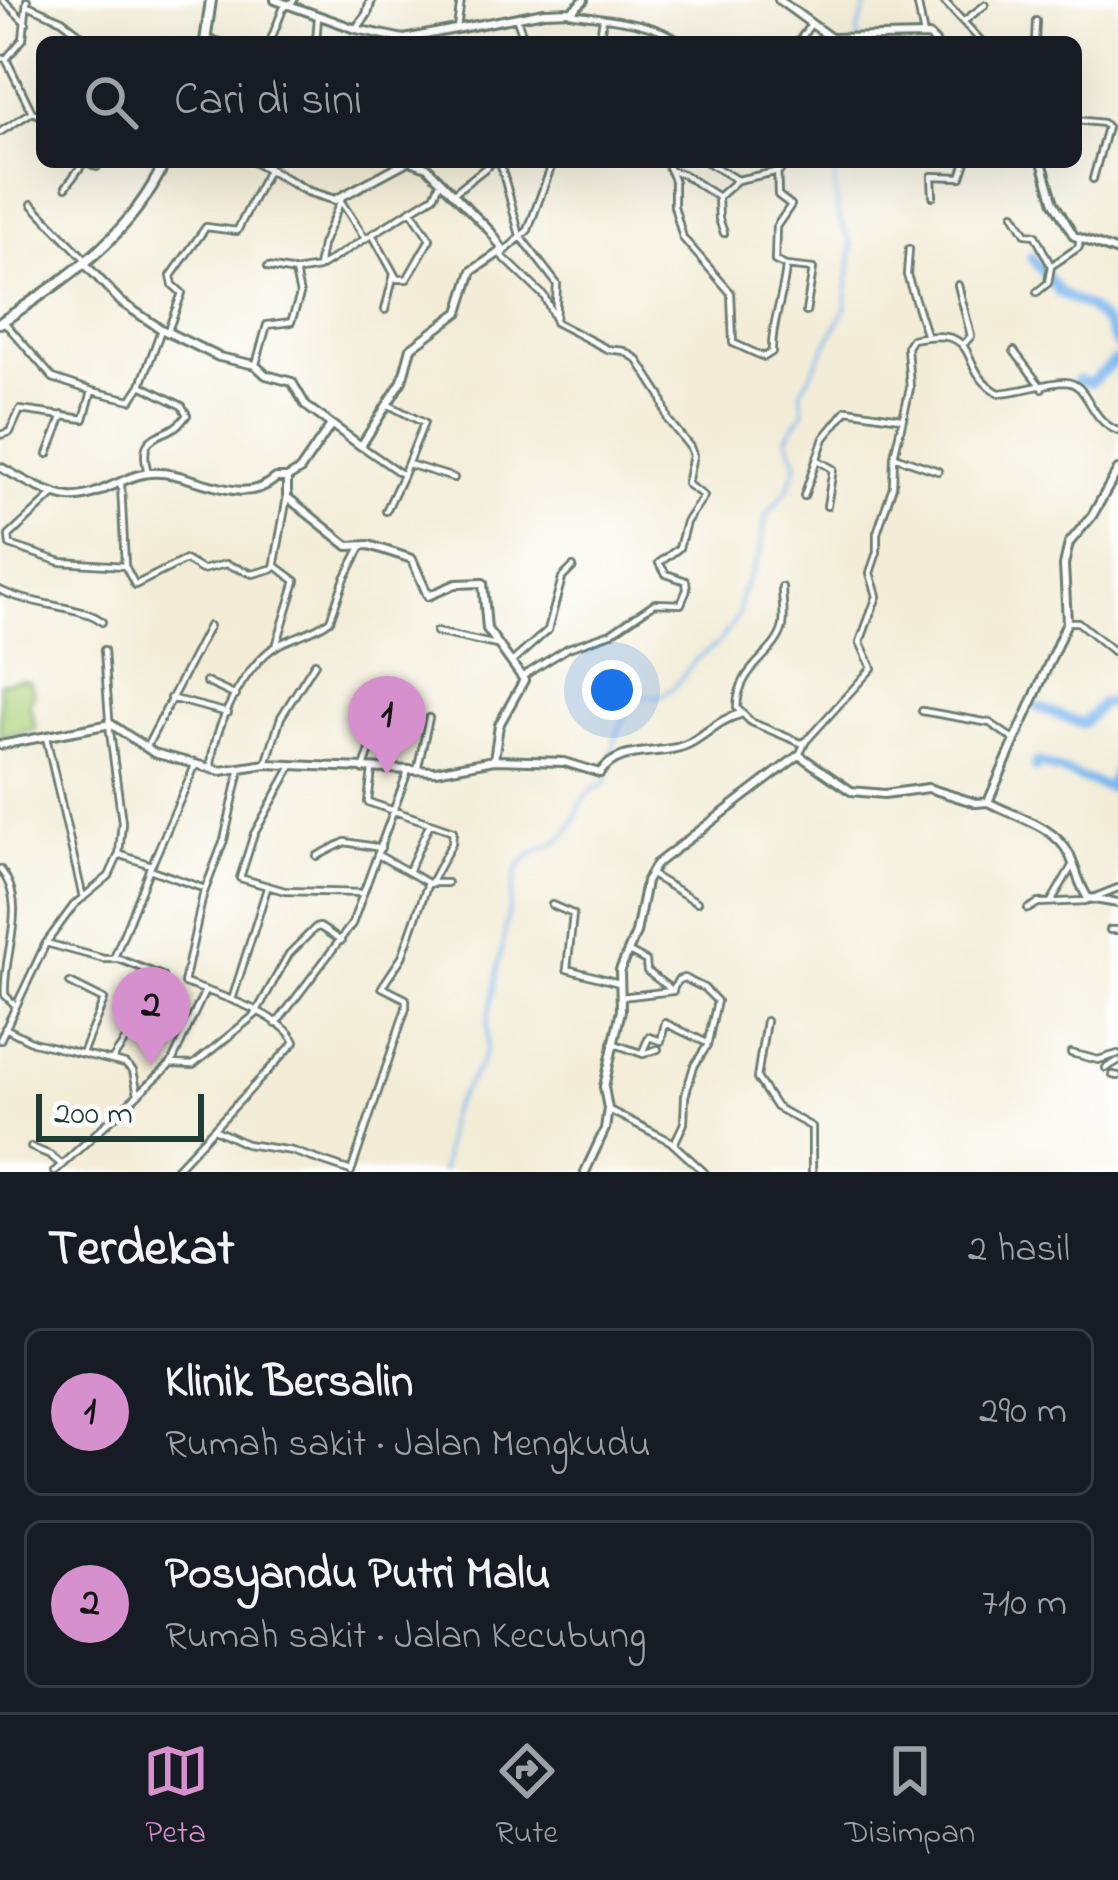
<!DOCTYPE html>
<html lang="id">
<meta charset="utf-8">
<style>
:root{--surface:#171b24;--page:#242831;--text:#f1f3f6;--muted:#9ea1a6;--line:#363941;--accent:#d690ce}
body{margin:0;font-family:"Indie Flower",sans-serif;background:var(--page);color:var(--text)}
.scale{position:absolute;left:36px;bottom:30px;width:168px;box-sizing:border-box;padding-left:12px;border:6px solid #1f3d34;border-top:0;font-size:33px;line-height:42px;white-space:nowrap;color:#1f3d34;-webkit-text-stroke:9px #fff;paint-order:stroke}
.you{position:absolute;left:612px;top:690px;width:42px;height:42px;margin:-30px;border:9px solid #fff;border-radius:50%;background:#1a73e8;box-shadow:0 0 0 18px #1a73e833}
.badge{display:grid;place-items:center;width:78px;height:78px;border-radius:50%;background:var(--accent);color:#111;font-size:39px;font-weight:700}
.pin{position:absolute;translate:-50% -99px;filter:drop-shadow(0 3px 6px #0008)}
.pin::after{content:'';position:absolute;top:63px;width:42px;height:36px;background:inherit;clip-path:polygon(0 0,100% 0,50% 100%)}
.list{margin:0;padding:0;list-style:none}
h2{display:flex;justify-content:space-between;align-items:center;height:156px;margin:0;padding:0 48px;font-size:51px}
h2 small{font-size:39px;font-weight:400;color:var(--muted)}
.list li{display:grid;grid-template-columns:78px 1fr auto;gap:36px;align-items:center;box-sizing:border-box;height:168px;margin:0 24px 24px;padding:0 24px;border:3px solid var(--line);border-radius:18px}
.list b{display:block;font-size:45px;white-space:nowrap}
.list p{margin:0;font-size:39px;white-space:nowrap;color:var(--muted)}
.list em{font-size:39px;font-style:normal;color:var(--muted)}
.icon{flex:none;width:66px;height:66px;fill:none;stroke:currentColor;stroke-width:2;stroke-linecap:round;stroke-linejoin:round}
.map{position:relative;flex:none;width:1118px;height:1172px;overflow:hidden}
.search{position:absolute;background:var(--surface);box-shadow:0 12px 48px #0002;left:36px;right:36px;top:36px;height:132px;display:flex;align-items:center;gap:30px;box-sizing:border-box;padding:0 42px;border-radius:18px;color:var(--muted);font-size:45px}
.sheet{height:540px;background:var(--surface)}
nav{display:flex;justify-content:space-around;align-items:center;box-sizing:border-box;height:168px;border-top:3px solid var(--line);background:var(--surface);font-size:33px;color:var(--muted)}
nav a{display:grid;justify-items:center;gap:6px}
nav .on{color:var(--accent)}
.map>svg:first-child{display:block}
.green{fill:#add37d;stroke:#668858;stroke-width:3}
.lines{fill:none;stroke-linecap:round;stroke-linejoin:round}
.stream{stroke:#7db8ee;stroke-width:3}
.river{stroke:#7db8ee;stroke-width:10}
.minor-casing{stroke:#697b6d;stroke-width:10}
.tertiary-casing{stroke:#697b6d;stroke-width:12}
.secondary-casing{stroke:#697b6d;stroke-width:14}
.minor{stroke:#fff;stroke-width:4.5}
.tertiary{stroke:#fff;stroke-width:6}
.secondary{stroke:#fff;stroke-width:8}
</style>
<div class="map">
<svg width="1118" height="1172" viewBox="0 0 1118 1172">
<rect width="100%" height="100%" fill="#fff"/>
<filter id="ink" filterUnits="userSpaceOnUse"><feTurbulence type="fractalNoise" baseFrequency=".00833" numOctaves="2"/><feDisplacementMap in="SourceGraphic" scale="24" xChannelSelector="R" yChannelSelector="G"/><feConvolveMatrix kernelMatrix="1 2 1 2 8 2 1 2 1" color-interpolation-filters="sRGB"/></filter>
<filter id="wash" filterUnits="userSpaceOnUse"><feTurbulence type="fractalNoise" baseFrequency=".004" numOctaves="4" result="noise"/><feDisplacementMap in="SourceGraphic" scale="48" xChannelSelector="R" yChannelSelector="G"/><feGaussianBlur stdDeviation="2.7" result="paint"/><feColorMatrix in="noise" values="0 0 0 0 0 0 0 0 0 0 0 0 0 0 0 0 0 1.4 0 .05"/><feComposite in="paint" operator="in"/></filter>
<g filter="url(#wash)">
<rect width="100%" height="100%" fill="#f3edd8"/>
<path class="green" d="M20,679L29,681L34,695L29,704L36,729L0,737V683Z"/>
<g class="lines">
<path class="stream" d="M859,42L858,29L869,0
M611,758C615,735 625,713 642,696L660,697L674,687L696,659L719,643L739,614L741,594L760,554L766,516L788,489L797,465L787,437L804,411L801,391L845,310L852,245L839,218L834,182L837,162
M441,1172C448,1152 443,1130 450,1114C464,1080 493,1064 487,1025L516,872C535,843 545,854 563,837C585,817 570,798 606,783L609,767"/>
<path class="river" d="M1031,257L1060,293L1089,308L1106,324L1118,347
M1077,380L1090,383L1116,360
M1037,707L1083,724L1101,704L1118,701
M1035,768L1037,762L1108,788L1118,768"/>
</g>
</g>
<g filter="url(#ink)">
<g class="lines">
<g class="minor-casing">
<path id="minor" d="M3,0L26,23
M917,0L924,36
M943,0L982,42
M30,6L62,20L80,34L78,42
M570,13C606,19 650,20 681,42
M517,19L525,42
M964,21L985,5
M457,28L461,0
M205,39L221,42
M270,42L283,9L294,0
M316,42L318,17
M599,42L603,19
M798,42L811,24
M1035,42L1036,21
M0,57L6,59L23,39L27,0
M6,59L32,112
M1076,120L1103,123L1107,127L1093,179
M0,132L32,112L42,116
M87,162L97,167L99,162
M500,162L520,236L557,284L555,322L607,349L624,351L637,359L661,396L668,420L690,447L693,455L687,484L704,496L686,522L679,548L659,563L666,574L686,581L687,589L681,604L655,603L611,633L568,648L523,676
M553,162L528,230L501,255L544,296L554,317
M666,162L674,180V206L683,238L731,293L733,343L764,357L772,352C771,324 784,295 786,266L775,261L776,227L791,205L778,195L777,162
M707,162L737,180L780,171
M671,171L683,174L718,197L737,180
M66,187L84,162
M455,192L493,162
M933,196L932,176L961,177L966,162
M718,198L719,219L724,233
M342,203L365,238
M32,204L84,258
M1014,214L1026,234L1035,235L1051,266
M372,234L397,279H407L430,239L411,210
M909,249L907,275L927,337
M786,266L813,269L806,312
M268,267L295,272
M318,268L322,245L341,200
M958,285L971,336L964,344
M1037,292L1048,283L1051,266L1079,247V241
M385,310L394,274
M5,323L53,378L92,391
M167,333L182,293L173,285L171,276L206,227L237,231L269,168
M1014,351L1042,388
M256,364L267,325L291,322L300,295L295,272L318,268L434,196L440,183
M0,435L10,432L20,410L84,419L92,391L131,400L141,385
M361,446L403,475L424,423L387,404
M48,454L63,415
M894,456L938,471
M819,461L833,469L827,506
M408,464L454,478
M148,473C135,426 168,443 187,415L182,406L141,385L161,330
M121,484L125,566L135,585L185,560L202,570L226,564L253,574L274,568L287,497
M55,493L9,536L10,545L61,562L125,566
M804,496L824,438L847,410L901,418
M386,511L403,475
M276,566L296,581L277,643
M782,587C782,600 785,614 783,626C776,657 738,664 737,708L751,722L801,743L806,741
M0,590C27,605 89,607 102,622
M1067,622H1078L1118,655
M436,632L497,645
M513,661L548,630L562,578L573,567
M206,682L236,696
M170,698L228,713
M922,711L990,723L1013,739
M46,737L83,898
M146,748L209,626
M799,755L806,741L872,668L860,642L877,596L870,573L877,552V533L893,486L894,456L910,388L907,347L912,339C987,325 954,368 999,393C1019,392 1049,382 1065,382C1090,383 1087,419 1118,431
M266,764L281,717L315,663
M292,766L254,834L240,878L285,891L363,893
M211,769C211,732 245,663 278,645C295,636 315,632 330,620L345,578L361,547
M363,770L389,697
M372,770L368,802L453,831L452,843L430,884
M417,771L429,718
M378,855L428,883H447
M317,856L345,842L381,848
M152,864L195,766
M0,869C30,905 2,953 5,995L14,1004
M149,869L205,889
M408,872L430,823
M650,874L697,902
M1051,902L1072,866
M552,905L573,914L567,969L619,983
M1028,909L1038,903L1085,901L1118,888
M1110,930H1118
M46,943L104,959H119L162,976L152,1001L112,1060
M627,951L646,961L647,971L673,991
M114,958L151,865L121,855
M70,983L104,1000L82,1053
M621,997L672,991L678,980L684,978L704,988L717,1001L707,1046L694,1066L685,1096L684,1123L674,1144
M232,1000L267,888
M257,1011L289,954L315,928L320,927L341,941
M766,1021L757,1078L776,1107L812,1127V1172
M276,1024L352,924L408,771
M5,1028L33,1042L125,1064L133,1071L138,1094
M0,1040L46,943L74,905L109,876L119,854L122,822L110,732L104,650
M612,1043L643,1054L658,1049
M642,1053L649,1037L661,1041L665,1023L707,1043
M1071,1053L1098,1060L1118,1054
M171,1064L204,993
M1106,1068L1118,1061
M1113,1075L1118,1076
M609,1110L670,1141L704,1172
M214,1129L246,1144L292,1151L351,1171
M31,1147L50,1155L62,1165
M54,1172L171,1064L193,1065L256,1014
M173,1172L295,1042C283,1014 213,993 184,983L203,895L224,840L240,770
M351,1172L406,1008V999L382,987L402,957L428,883"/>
</g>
<g class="tertiary-casing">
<path id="tertiary" d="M275,0L356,29L404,39L544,12L572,11L584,0
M779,0L831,38L929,36L935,42
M356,29L367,14L371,0
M256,162L307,191L335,200L406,162
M1042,162L1054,203L1074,236L1118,252
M86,265L121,302L161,329L219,357L255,365L266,375L292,382L306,406L361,446L402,381L411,348L459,312L472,271L503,250L491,232L427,167L413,162
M0,467C20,478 46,494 69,497C96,500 123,475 150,473C191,469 240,511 276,478H287V497L348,546L369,545L412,559L428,596L456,584L483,583L487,629L524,680L499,725L494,760L436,771L266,764L221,771L154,753L111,724L0,745
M287,478L300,470L331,425
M494,760L564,762L600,773C621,743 661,758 690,743C708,733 720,719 740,714
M988,802C1015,817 1054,825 1069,854C1076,869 1079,885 1088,898L1118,903
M585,1172L605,1129L608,1109L604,1087L621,1010L620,970L636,933L646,882L656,864L799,755L851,791L884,794L928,788L976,803L988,802L1067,622L1064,565L1069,543L1092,516L1118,470"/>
</g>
<g class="secondary-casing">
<path id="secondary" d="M205,42L211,0
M0,323C68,277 129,239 165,162"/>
</g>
<use href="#minor" class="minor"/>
<use href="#tertiary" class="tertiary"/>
<use href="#secondary" class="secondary"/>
</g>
</g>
</svg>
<div class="scale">200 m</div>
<div class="you"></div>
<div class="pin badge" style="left:387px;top:775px">1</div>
<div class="pin badge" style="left:151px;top:1066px">2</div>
<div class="search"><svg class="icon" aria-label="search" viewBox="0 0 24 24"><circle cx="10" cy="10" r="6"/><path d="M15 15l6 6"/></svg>Cari di sini</div>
</div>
<section class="sheet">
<h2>Terdekat<small>2 hasil</small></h2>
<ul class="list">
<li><span class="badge">1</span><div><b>Klinik Bersalin</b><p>Rumah sakit · Jalan Mengkudu</p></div><em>290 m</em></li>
<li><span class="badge">2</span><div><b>Posyandu Putri Malu</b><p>Rumah sakit · Jalan Kecubung</p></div><em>710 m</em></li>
</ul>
</section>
<nav>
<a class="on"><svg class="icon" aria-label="map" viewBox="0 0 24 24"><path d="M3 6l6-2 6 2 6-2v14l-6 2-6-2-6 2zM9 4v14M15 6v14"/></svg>Peta</a>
<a><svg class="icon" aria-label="directions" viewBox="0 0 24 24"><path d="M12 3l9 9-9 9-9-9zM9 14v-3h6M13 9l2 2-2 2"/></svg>Rute</a>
<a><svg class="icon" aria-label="saved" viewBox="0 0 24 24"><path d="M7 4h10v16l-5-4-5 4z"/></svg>Disimpan</a>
</nav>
